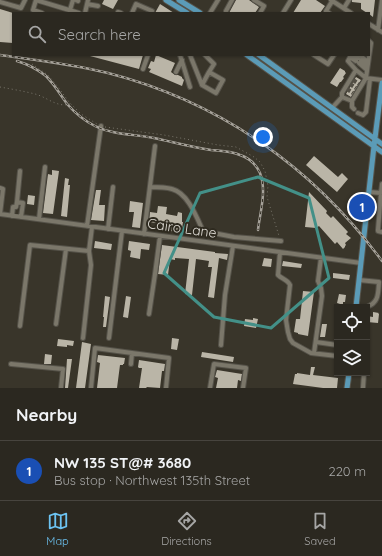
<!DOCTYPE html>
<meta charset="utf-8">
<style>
:root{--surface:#2b2820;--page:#333029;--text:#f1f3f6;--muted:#a6a6a5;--line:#47443e;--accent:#6cc3f2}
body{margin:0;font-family:Quicksand,sans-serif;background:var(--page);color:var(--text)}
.controls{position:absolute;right:12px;bottom:12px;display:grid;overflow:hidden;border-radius:0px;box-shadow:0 1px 3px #0004}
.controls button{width:36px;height:36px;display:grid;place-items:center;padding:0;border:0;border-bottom:1px solid var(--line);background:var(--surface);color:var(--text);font:20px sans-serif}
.you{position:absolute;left:263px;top:137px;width:14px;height:14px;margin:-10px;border:3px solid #fff;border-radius:50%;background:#1a73e8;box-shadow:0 0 0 6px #1a73e833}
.badge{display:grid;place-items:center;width:26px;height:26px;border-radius:50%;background:var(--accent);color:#fff;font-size:13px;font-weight:700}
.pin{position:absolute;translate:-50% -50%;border:2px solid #fff;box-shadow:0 1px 4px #0006}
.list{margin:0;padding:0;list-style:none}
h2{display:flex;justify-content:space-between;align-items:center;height:52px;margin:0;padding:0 16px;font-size:17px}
h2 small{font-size:13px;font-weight:400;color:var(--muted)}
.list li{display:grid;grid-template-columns:26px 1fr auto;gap:12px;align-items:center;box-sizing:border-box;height:60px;padding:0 16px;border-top:1px solid var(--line)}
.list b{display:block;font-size:15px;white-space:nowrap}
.list p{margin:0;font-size:13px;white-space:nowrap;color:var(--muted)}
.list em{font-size:13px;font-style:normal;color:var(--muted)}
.icon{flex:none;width:22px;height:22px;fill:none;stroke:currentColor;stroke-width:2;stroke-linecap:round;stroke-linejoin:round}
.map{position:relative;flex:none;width:382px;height:388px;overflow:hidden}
.search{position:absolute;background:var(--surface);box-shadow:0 1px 3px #0004;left:12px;right:12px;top:12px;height:44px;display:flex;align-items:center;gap:10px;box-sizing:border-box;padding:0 14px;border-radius:0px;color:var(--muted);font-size:15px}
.sheet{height:112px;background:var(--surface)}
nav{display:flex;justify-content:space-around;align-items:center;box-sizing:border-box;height:56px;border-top:1px solid var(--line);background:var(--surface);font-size:11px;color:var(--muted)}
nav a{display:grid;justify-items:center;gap:2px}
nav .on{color:var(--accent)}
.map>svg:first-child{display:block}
.building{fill:#bab5a7}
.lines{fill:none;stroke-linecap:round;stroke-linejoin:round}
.minor-tunnel{stroke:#524e44;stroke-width:4;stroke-dasharray:4 2;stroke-linecap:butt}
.minor-casing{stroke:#555249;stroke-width:6}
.major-casing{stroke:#555249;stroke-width:7}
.path{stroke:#79766c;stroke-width:1;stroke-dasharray:1 3;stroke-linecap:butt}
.minor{stroke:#7b776a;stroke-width:4}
.major{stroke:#5b9bb7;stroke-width:5}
.rail-casing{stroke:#a6a29a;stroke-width:2.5}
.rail{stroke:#2f2b20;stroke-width:1;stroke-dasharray:3;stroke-linecap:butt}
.marked{fill:none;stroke:#439088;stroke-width:3;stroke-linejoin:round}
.labels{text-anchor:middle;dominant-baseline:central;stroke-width:4;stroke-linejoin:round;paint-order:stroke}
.street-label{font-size:14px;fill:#dfdcd5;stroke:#2f2b20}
</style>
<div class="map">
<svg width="382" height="388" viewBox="0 0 382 388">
<rect width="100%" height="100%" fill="#39352a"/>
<path class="building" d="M104,0H118L113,9L102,4Z
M236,0H249L259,7L255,13H229Z
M301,0H316L325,6L320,13H293Z
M352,0H375L373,17L369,14V13H367L361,9V3L352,2Z
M160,4L174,13H155Z
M0,9L13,13V43L0,42Z
M90,55H143L139,69L90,56Z
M156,55L175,63L171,72L175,75H178L182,77V78L184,80L182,86L149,72L151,69L148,68L151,61L154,62Z
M340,68L345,71V72L346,73L343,77L344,78L341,82H340L337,87L330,83Z
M356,77L361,80L351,97L346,94Z
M314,156L338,177L342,173L348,179L337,192L306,165Z
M52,170L59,171L53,214L43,213L48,174L52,175Z
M65,178L69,179L68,185H70L67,217L61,216Z
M96,190H101L99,205H105L104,221L91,220Z
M309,192L327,211L326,213L331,218L333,216L348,232L346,234L351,238L345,243L346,245L345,246V247L343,249L337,242L335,244L319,226L316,228L305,227Z
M28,195L35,196L34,205L27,204Z
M130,201L143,203L140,228L132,227L134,212H129Z
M158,206L167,207L166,214L177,216L178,212L182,213V222H183L182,229H180V232L170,231L171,225L149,222L150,212L157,213Z
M95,241L112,244L111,250L94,248Z
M129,241L150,244L149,250L141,249L140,259L130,257L131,251L128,250V249Z
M162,245L215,252V253L228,254L227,260L219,258L214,298L208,297L212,267H208L209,261L196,259L192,295L185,294L189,259L175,258V260L170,259L168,275L158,274Z
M264,258L272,259L271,267L262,266Z
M283,261L302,264L301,268L282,266Z
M333,273L350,275L349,280L333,278Z
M303,291L314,292L308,336L298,334V333L294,332L296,319H300Z
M339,294L346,295L345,302H343V305L337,303Z
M105,296L110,297L106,327H103L104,317H103Z
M126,296L131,297L128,318L123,317Z
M373,312L379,313L378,314H379L378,323L367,322V316L373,317Z
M253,318L258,319L256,328L244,326L245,319L253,320Z
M322,324H327L325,337H320Z
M172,338L179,339L177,350L171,349Z
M58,339L74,341L73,346L67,345V347L57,346Z
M82,342L91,344L85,388H76Z
M202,352L234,357L233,362L201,357Z
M45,354L52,355L51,364H44Z
M98,355L125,358L124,364H123V365H120L117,388H97L100,363L97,362Z
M67,359H72L68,388H65Z
M139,360L165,364L164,371H162L160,388L147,387L146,388H139L142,368H139L138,367Z
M311,367H315L313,375L338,378L337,388H323L293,384L295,374H297V373L310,375Z
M217,370L242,374L241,381L238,380L237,388H216L218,378L215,377Z"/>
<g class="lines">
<path class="minor-tunnel" d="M353,80L359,84
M350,84L356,88
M347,89L353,93"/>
<g class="minor-casing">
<path id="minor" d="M76,0L78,1
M254,0L264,6L260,13
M331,0L351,13
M0,2L21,8L25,0
M87,4L98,6
M344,8L349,0
M70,10L73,0
M226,11L232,0
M118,12L121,13
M42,13L33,10L36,0L79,13
M85,13L88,0
M132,13L136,4L152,11
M210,13L218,0
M283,13L291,0
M329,13L326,11L333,0
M369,24L382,32
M378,30L382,0
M180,55L190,87
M190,55L202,85L216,93L223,80L209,72L202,85
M205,55L214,64L209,72
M314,55L328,64L334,55
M354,55L358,58
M359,55H360
M350,57L356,61
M362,57L368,62
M361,60L367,66
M359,63L367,70
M143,69L148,55
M356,70L366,78
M176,72L182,60
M366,78L371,43L369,41
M342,97L352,101L366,78L382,80
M352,101V107L354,109
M332,108L342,97V93L356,70L348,61L351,55
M358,113L363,115L366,112L370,79
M20,171L17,202L23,203L21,217
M150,187C157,187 165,187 172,189C188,193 197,218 203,231L234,237L281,241
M0,188L3,189L0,214
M369,192L381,193L378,230V231L382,232
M381,193L382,184
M0,214L361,263
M12,216L13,207H16L17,202
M39,219L45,167
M87,226L101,126
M108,229L113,187
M144,234L155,146
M280,252L278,275C282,279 288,280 290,285L286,320L288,332L290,339L293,343L311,353L337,356
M359,280L379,282C378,294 379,302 367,307
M149,314L155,274L160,236
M56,324L66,249
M20,326L30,245L89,251L92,227
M83,338L91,265L89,251
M109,338L122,231
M316,342L337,345
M221,345L225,295L233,246
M314,353L322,296L321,288L318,281L321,258
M11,364L63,369L61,388
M131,364L132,353
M91,388L95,348L169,358L166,388
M210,388L214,364L246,368L243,388
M363,388L364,373"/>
</g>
<g class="major-casing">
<path id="major" d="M166,0L187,13
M179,0L200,13
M247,55L382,152
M259,55L382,144
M356,307L374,146L382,83
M347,388L349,373"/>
</g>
<path class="path" d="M32,64L48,75L58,87L69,102L81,114L97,124
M0,87C11,89 23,91 35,94C47,97 57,108 70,104
M105,127L164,135L218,145L236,147L254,157L260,162L265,171L268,186L267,197L279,236"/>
<use href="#minor" class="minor"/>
<use href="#major" class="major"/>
<g class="rail-casing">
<path id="rail" d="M0,55C36,60 72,64 108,73C220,102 313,167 382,261
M17,61C27,64 37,69 46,76C55,85 61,96 68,105C75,113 85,121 95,126C113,135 134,134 154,138C173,142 191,147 211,150C220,151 231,151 240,155C249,158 256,164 260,173C267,191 260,212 258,230"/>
</g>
<use href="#rail" class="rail"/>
</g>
<path class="marked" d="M258,177L309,198L329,278L271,328L214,317L164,273L200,193Z"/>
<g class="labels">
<g class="street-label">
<text transform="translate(182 228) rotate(8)">Cairo Lane</text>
</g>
</g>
</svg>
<div class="controls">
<button><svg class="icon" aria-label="locate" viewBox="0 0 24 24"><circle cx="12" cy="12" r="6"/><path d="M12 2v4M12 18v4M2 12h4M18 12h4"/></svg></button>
<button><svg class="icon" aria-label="layers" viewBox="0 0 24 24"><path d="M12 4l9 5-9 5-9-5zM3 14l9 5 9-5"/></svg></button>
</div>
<div class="you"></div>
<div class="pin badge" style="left:362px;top:207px;background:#1a4fb4">1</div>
<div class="search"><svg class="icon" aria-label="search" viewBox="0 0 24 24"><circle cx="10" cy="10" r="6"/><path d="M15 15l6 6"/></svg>Search here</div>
</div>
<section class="sheet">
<h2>Nearby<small></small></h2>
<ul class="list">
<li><span class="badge" style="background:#1a4fb4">1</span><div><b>NW 135 ST@# 3680</b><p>Bus stop · Northwest 135th Street</p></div><em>220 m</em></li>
</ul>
</section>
<nav>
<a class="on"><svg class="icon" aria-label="map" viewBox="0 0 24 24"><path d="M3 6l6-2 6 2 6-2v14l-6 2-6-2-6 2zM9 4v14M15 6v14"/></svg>Map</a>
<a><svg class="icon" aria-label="directions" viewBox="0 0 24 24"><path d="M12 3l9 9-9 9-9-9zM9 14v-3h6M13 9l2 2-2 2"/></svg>Directions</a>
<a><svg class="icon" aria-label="saved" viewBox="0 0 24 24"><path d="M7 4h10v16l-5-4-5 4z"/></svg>Saved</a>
</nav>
